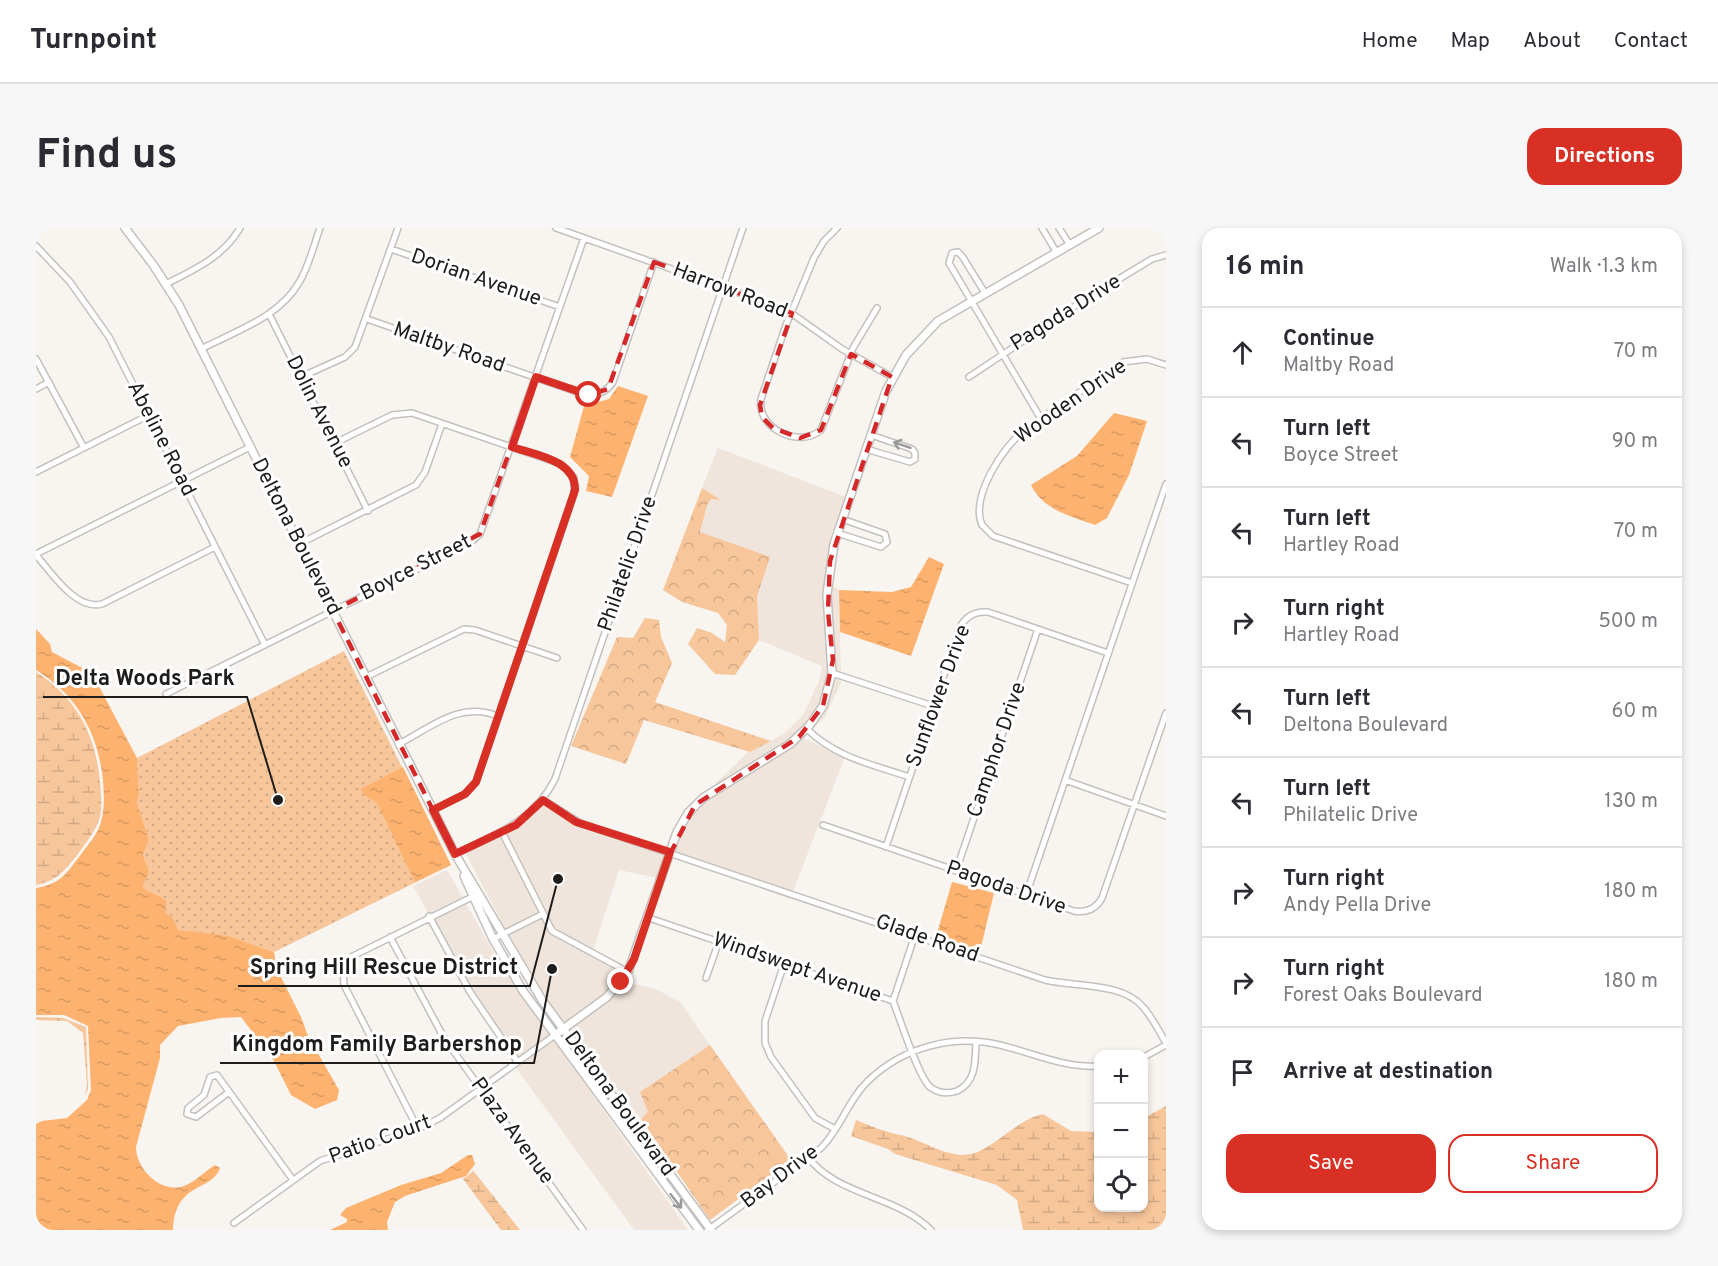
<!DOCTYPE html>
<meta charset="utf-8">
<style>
:root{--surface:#fff;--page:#f7f7f7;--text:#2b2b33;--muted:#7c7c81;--line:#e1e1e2;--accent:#d93025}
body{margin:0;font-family:Overpass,sans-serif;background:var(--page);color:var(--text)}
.controls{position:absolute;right:18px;bottom:18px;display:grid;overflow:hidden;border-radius:12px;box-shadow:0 3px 9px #0003}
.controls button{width:54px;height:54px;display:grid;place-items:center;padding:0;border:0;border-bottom:2px solid var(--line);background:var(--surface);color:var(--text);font:30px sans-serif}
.stop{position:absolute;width:18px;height:18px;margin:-14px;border:4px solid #d93025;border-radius:50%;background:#fff}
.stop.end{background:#d93025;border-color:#fff;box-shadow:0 2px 6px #0008}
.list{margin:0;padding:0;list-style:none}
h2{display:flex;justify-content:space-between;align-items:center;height:78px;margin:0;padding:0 24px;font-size:26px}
h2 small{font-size:20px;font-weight:400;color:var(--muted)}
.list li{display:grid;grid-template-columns:39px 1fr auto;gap:18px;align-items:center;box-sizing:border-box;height:90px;padding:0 24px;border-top:2px solid var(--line)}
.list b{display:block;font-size:22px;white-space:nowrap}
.list p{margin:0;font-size:20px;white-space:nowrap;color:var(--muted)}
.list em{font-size:20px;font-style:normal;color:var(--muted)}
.actions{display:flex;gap:12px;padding:18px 24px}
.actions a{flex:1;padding:14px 0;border:2px solid var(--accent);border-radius:18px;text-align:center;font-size:21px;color:var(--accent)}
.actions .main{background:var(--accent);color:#fff}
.icon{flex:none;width:33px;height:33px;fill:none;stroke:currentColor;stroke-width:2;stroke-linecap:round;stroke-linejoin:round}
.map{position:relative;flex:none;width:1130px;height:1002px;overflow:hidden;border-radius:18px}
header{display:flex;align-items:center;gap:36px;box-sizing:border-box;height:84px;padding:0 30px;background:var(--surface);border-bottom:2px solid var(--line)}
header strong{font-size:28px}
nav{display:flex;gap:33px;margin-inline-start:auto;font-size:21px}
.intro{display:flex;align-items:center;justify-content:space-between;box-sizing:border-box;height:144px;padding:0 36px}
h1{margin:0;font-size:42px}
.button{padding:15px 27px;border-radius:18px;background:var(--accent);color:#fff;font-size:21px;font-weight:700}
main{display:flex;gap:36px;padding:0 36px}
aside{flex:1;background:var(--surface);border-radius:18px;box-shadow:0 3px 9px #0003}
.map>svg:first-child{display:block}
.built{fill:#efe5dc}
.forest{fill:url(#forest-crowns)}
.wetland{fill:url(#wetland-marsh)}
.park{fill:url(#park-dots)}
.water{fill:url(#water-ripples)}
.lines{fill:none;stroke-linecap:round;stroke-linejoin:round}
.minor-casing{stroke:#c4c0bd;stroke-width:8}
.major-casing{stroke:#c4c0bd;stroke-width:10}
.minor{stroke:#fff;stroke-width:5}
.major{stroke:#fff;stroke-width:7}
.oneway{stroke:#9a9999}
.route{stroke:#d93025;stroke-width:8}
.marked{fill:none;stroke:#d62828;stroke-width:4.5;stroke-dasharray:12 8;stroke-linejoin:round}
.labels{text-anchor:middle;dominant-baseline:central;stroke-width:6;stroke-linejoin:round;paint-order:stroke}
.street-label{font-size:21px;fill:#1f1d1c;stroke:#fff}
.leader{fill:none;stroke:#1f1d1c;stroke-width:2}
.callout-dot{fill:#1f1d1c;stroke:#fff;stroke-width:2}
.callout-label{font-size:22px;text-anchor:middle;font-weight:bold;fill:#1f1d1c;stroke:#fff;stroke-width:6;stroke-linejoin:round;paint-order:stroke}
</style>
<header>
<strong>Turnpoint</strong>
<nav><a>Home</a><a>Map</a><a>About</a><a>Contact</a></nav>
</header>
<div class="intro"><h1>Find us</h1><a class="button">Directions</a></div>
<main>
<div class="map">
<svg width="1130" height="1002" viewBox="0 0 1130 1002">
<defs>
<pattern id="forest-crowns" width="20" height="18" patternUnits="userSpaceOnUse" patternTransform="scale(1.5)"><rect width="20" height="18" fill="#f7c69b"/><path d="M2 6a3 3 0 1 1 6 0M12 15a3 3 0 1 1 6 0" fill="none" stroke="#d3aa85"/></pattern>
<pattern id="wetland-marsh" width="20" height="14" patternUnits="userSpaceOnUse" patternTransform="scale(1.5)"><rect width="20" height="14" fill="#f7c69b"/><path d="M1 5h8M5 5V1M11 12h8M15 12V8" fill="none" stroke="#d3aa85"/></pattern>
<pattern id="park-dots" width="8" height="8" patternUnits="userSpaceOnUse" patternTransform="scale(1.5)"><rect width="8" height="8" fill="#f7c69b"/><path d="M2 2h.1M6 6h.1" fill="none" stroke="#d3aa85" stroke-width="1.8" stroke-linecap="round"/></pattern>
<pattern id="water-ripples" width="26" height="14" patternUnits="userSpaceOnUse" patternTransform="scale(1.5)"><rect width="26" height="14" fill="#fdb36f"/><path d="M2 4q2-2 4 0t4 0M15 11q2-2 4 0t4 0" fill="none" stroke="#d89a60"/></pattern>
</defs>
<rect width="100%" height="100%" fill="#f8f4f0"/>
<path class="built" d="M682,220L810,269L796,305L788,352L793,445L784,476L771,497L752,514L672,563L712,524L748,506L767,487L783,453L786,438L723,412L721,368L664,304L671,276L675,271H683L666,260Z
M795,356L803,362L805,455L789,489L767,510L809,529L754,671L637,627L649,596L662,579L765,511L789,479L797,458L800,433Z
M513,571L522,584L541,596L629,623L634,617L623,650L583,642L555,729L587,745L569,767L529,795L498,756L429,624Z
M411,642L462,732L652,1002H598L483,844L377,658Z
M592,750L597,756L618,760L644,774L674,817L604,864L612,884L605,891L533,799L573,771Z"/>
<path class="forest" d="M666,260L685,272L675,271L671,277L664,304L734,329L721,368L723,412L699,447L679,446L652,416L661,400L676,405L689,414L691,397L682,385L646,374L627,362Z
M609,390L623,392L625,409L636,435L619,474L735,513L714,524L608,492L590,536L535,518L581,409L597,410Z
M674,817L755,932L674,992L605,891L612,884L604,864Z"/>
<path class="wetland" d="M0,444C41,470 60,508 64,554C65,567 67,583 62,595C57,606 49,616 42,626C29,642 21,653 0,657Z
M0,789L27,790L50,799L52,861L49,868L51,857L47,805L31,793L0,792Z
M1130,878V1002H987L981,972L961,957L859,926L852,921L815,908L820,892C835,898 849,904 864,907C890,912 916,936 944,923C966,912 984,891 1007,886L1035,903L1062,904V980H1108V890Z
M437,943L440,946L484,1002H465L427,951Z"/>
<path class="park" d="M308,423L415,637L238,724L193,708L145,704L139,700L137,690L129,684L117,666L107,659L113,643L107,627L113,612L101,574L103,567L101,530Z"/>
<path class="water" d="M582,158L612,168L576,269L550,263L553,248L534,229L548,178L573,171Z
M1078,185L1111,193L1093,247L1071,290L1059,297C1034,288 1007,282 995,257L1041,228Z
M893,329L908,336L875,428L804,404L803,362L856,364L875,359Z
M0,401L14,416L16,424L50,442L59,451L101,530L103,567L101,574L113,612L107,627L113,643L107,659C115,666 122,666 130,673L129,684L137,690L142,702L193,708L238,724L241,741L265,789L272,808L303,862L301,872L279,881L255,867L238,833L205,789L185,790L142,798L124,817V830L100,919C100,941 125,966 148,958C159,954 169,943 179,937L184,940C176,964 139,953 137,1002H0V896L6,893L31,890L51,872L55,862L52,798L28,787H0V660C24,656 29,647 43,629C51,618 62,606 65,594C69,580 68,566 67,552C62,505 41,467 0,442Z
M367,539L415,637L379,654L341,575L328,567L325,561Z
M916,654L958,665L944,723L900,709Z
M432,927H436L439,936L430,948L369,968L359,974L351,994L352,1002H294L311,994V991L304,987L310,980L365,957L405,945Z"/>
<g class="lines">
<g class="minor-casing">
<path id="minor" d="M520,0L751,82L806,121L856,149
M801,0L788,13L778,30L750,97L725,171C720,200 763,221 785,202L817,120L841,80
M1006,0L1021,25
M1023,0L1034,17
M0,18L34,54L73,109L229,417
M355,21L524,79
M130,56C159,41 187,29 204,0
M949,65L926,28L922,24L916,25L913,35L1005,191
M233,86L332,283
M331,91L547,166C560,168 570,165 577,154L618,34
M165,121C200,103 244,89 264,53C273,37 278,17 284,0
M0,131L48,220
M265,149L309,129L319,119L362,0
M933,149L1048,72L1116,31L1130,27
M0,161L13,154
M299,215L356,187L376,185L525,236L538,250V266L440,554L429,566L397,582
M830,221L874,234L879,231V225L876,221L835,207
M0,244L113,187
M801,305L845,319L851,314L849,306L806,291
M263,316L380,257L389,244L406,196
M0,326L214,219
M0,327C16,345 40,383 66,376L179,319
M1096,355L957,308L946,297C934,269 967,218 989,202L1087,134L1111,131L1130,137
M796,445L897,478
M330,449L428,401L439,402L521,430
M130,466L434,315L444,306L548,10
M771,501C799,529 837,537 874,549
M363,516C397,498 424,473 462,488
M1029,552L1130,588
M507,572L544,595L1009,752C1038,759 1086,754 1107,779C1116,789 1123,803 1130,815
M787,597L1038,683C1051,685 1060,681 1066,670L1130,485
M466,604L516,703L592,744
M850,619L924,399C930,388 939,383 952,384L1072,425
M419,626C459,607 498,593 519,551L707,0
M920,643L1002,401
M990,667L1130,256
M393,688L434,764L481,833
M613,690L857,773C864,791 882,848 894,859C902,865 912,866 921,863C941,854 939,832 940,814
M354,709L408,810L547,1002
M457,711L507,686
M748,736L729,793V815L735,829L779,890L799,901
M670,750L683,713
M857,773L879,707
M1108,829L1130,817
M193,864L160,889L151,886L152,880L168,867L174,849L181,847L257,952
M382,901L308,757L307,740L317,728L440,667
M772,929C801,968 860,967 895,1002
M198,995L284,933L382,901L404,890L519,807
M672,1002L785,920C805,900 812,872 832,853C867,819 917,806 964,817C997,825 1028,840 1062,838"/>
</g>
<g class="major-casing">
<path id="major" d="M89,0L118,38L143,77L419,626L506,772L675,1002
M428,648L456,709L487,763L663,1002
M519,807L571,769L592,744L641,604L652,585L667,570L754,516L773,498L787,478L796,445L791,366L798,316L850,163L870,127L902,93L1063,0"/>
</g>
<use href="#minor" class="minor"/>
<use href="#major" class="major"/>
</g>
<defs><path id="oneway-shaft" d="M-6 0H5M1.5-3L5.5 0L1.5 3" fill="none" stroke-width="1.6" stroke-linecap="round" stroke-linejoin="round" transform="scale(1.5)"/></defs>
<g class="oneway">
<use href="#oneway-shaft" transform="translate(866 217) rotate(-161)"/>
<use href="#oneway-shaft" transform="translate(640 973) rotate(52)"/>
</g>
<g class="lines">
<path class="route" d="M553,167L500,149L476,219C499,227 540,232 539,262L440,554L429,566L397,582L419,626L480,597L507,572L540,594L634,624L598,731L585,754"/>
</g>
<path class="marked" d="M618,34L756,85L724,177L726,189L737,200L764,210L785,202L815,126L856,149L794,333L792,384L797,432L787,478L763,509L659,577L635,624L540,594L507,572L480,597L419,626L297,383L444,306L500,149L553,167L572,161Z"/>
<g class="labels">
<g class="street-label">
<text transform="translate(440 50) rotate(19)">Dorian Avenue</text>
<text transform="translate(694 63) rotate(21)">Harrow Road</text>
<text transform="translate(1030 85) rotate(-32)">Pagoda Drive</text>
<text transform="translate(413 120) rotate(19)">Maltby Road</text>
<text transform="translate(1035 174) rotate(-35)">Wooden Drive</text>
<text transform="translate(283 184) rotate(63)">Dolin Avenue</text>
<text transform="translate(125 211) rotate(63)">Abeline Road</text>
<text transform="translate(260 309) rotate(63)">Deltona Boulevard</text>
<text transform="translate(592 336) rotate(-71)">Philatelic Drive</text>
<text transform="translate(380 340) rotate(-27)">Boyce Street</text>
<text transform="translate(903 468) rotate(-70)">Sunflower Drive</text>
<text transform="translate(961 522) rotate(-71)">Camphor Drive</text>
<text transform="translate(970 660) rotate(19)">Pagoda Drive</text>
<text transform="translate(891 711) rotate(19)">Glade Road</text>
<text transform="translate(761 740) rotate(19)">Windswept Avenue</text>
<text transform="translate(583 876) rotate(54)">Deltona Boulevard</text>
<text transform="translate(476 903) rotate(54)">Plaza Avenue</text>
<text transform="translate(344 912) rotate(-20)">Patio Court</text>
<text transform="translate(744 949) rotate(-37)">Bay Drive</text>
</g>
</g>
<path class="leader" d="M242 572L211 469H7M522 651L494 758H202M516 741L498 835H184"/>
<g class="callout-dot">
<circle cx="242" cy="572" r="6"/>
<circle cx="522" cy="651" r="6"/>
<circle cx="516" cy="741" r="6"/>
</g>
<g class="callout-label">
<text x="109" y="457">Delta Woods Park</text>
<text x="348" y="746">Spring Hill Rescue District</text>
<text x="341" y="823">Kingdom Family Barbershop</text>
</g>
</svg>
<div class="controls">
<button>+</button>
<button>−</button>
<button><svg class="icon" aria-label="locate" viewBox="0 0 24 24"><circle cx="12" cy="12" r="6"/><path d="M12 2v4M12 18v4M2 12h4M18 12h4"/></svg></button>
</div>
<div class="stop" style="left:553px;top:167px"></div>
<div class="stop end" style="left:585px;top:754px"></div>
</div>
<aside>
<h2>16 min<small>Walk · 1.3 km</small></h2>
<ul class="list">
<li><svg class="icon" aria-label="ahead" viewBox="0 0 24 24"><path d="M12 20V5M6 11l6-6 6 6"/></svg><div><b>Continue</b><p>Maltby Road</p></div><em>70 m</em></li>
<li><svg class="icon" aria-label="left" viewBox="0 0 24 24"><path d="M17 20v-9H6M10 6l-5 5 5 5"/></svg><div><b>Turn left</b><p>Boyce Street</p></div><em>90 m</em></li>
<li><svg class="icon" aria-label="left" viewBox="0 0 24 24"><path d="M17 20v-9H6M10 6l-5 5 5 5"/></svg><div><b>Turn left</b><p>Hartley Road</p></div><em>70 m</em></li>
<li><svg class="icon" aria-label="right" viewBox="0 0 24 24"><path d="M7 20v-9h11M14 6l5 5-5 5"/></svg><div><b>Turn right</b><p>Hartley Road</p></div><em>500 m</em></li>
<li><svg class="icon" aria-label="left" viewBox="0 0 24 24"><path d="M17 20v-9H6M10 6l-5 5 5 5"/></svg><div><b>Turn left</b><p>Deltona Boulevard</p></div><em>60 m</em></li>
<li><svg class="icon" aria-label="left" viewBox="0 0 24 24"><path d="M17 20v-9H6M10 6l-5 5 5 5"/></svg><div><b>Turn left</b><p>Philatelic Drive</p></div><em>130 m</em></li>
<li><svg class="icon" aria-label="right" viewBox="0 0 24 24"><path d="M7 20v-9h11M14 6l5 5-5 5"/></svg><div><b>Turn right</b><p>Andy Pella Drive</p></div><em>180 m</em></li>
<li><svg class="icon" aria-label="right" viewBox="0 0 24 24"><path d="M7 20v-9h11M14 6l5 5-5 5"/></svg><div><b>Turn right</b><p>Forest Oaks Boulevard</p></div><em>180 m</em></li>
<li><svg class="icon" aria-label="arrive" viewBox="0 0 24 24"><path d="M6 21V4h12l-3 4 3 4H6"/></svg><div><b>Arrive at destination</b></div></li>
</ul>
<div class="actions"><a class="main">Save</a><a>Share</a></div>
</aside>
</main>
